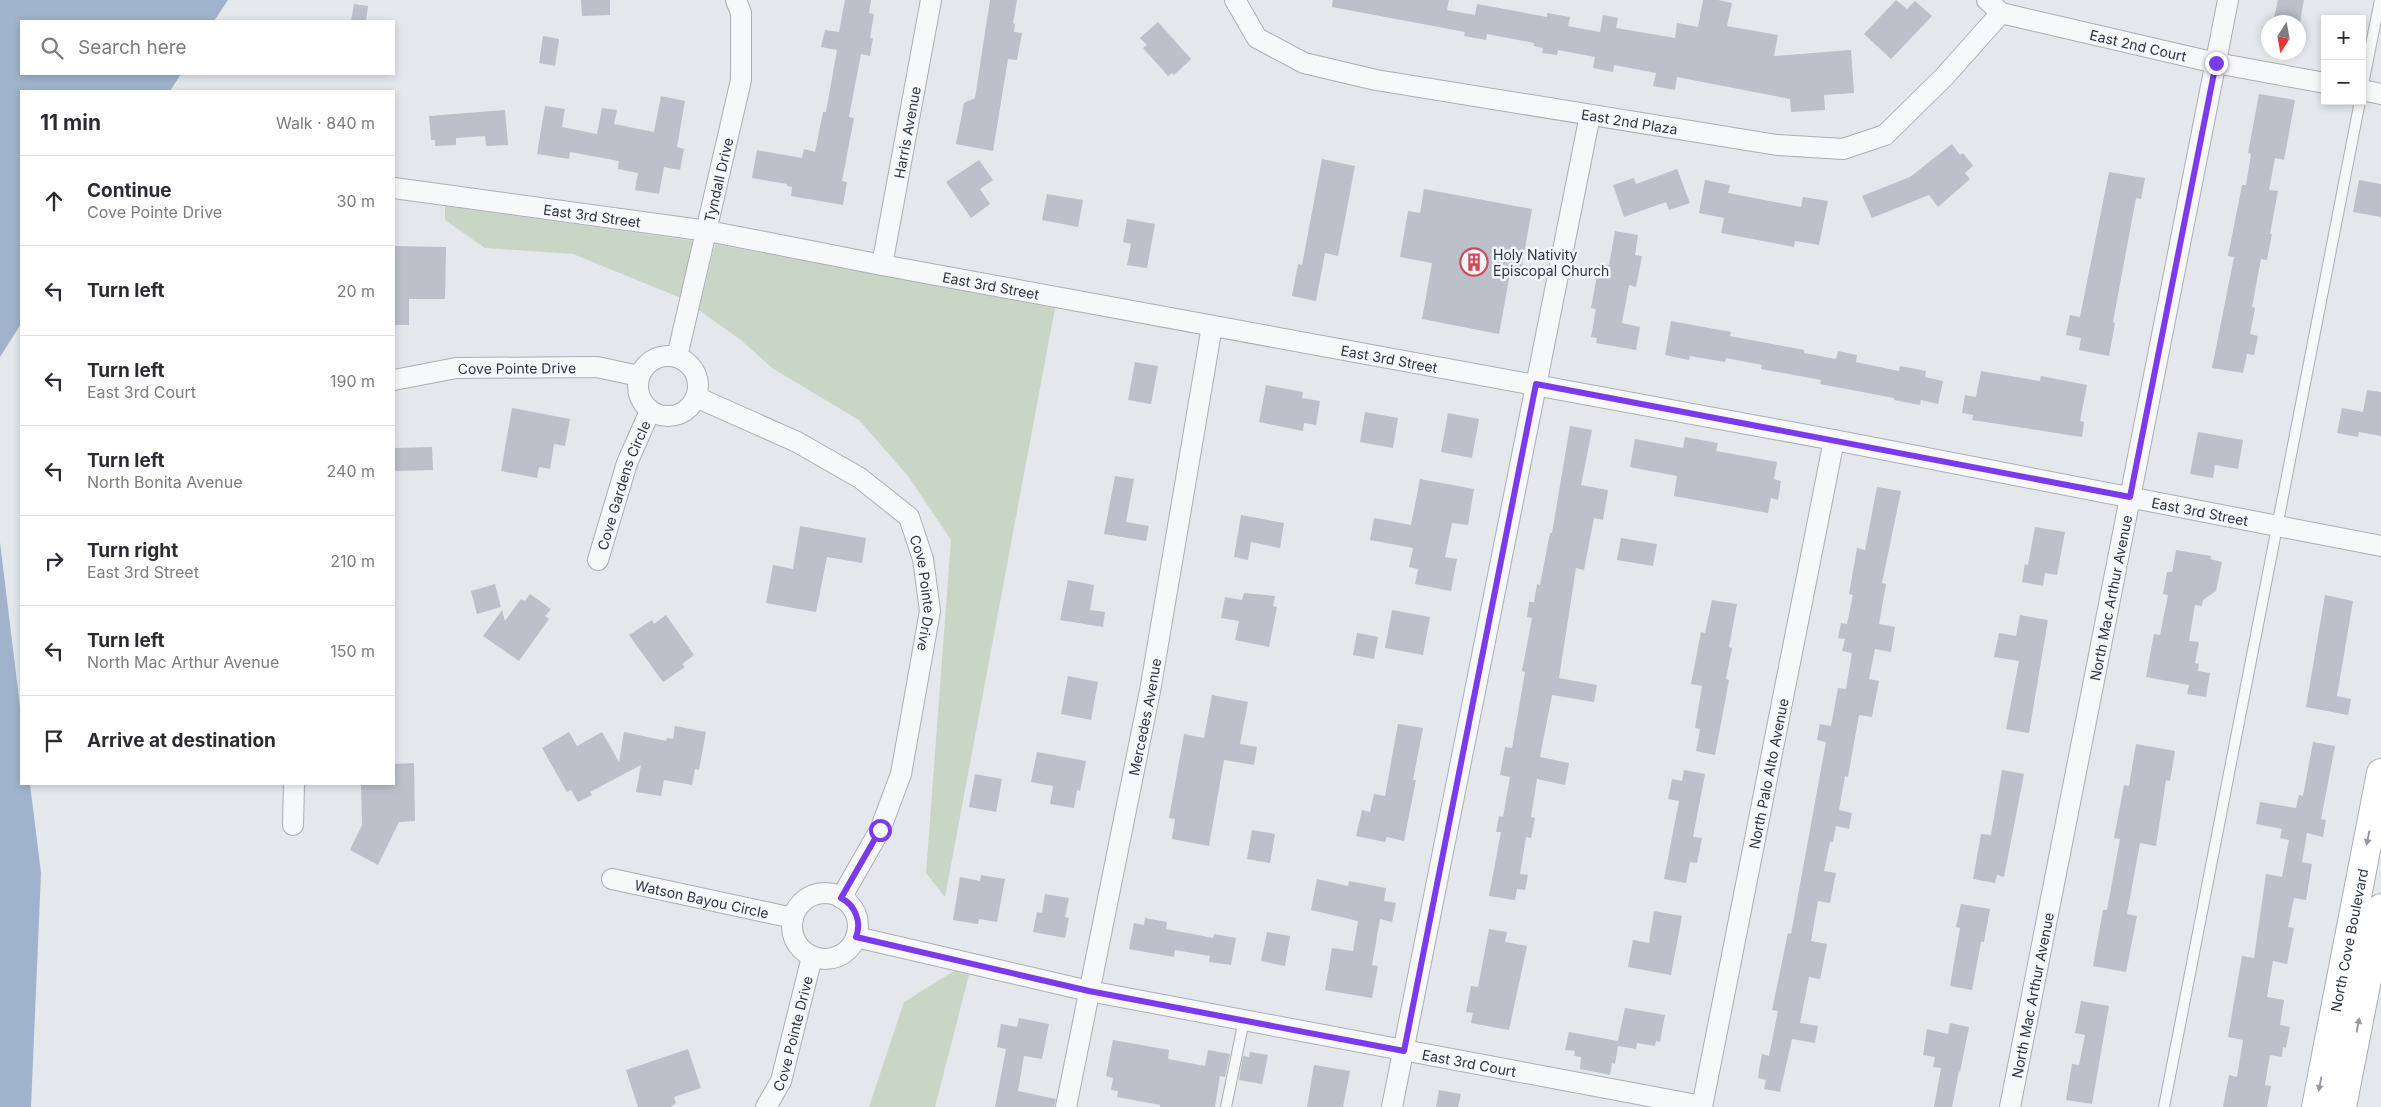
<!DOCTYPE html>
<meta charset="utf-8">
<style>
:root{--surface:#fff;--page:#f2f2f3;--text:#2b2b33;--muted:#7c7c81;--line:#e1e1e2}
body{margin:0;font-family:Inter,sans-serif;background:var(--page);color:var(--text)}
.controls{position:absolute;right:15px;top:15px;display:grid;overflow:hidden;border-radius:0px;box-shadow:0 2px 8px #0003}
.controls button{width:45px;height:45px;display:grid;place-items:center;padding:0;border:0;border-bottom:1px solid var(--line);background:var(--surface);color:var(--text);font:25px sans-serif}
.compass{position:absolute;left:2261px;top:15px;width:45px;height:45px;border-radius:50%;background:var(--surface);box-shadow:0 2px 8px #0003;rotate:191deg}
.stop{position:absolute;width:15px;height:15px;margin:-11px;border:4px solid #7c3aed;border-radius:50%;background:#fff}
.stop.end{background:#7c3aed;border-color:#fff;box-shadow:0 1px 5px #0008}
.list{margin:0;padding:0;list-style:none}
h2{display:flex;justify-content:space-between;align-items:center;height:65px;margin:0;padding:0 20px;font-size:21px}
h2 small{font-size:16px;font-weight:400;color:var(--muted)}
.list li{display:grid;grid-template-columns:32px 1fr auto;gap:15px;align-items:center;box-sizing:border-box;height:90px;padding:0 20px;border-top:1px solid var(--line)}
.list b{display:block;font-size:19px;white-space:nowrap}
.list p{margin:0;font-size:16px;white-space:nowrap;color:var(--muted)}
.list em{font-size:16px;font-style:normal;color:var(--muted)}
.icon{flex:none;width:28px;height:28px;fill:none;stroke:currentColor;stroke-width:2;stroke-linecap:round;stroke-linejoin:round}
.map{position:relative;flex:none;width:2381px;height:1107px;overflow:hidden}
.search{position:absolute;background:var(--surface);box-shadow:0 2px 8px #0003;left:20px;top:20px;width:375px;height:55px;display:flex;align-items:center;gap:12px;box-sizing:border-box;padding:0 18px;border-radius:0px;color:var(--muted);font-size:19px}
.panel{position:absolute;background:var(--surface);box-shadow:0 2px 8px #0003;left:20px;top:90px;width:375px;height:695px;border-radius:0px}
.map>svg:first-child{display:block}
.green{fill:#c9d6c5}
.water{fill:#9fb4cc}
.building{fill:#bbc0ca}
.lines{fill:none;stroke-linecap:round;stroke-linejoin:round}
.lane-casing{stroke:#a9aeb7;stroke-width:12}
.street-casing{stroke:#a9aeb7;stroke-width:22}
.secondary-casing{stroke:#a9aeb7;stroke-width:30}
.lane{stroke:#f7f8fa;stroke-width:10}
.street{stroke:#f7f8fa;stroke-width:20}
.secondary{stroke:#fff;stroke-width:28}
.oneway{fill:#959aa2}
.route{stroke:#7c3aed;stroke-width:6}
.labels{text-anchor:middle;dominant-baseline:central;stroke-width:5;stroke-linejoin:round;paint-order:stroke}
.street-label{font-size:14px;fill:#2b3445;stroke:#f4f6f9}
.poi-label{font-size:14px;fill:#2b3445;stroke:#f4f6f9;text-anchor:start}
</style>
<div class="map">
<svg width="2381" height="1107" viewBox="0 0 2381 1107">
<rect width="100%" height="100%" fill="#e4e7ec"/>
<path class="green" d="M445,206L695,241L681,298L573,254L485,248L445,220Z
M715,244L1055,308L945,897L926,873L951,540L908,476L859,420L772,368L742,341L699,310Z
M954,971L969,975L935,1107H869L904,1002Z"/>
<path class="water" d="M0,0H228L214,21H21V74H181L170,91H21V324L0,357Z
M0,542L21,715V784H30L41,873L31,1107H0Z"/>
<path class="building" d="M581,0H610V15L582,16Z
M845,0H871L869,13L874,14L870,38H873L870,56L861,54L849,117L854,118L842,181L847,182L843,205L791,196L792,187L787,186V184L752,178L757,150L802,158L804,149L815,152L823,112H826L837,50L821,47L825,30L839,32Z
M990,0H1017L1013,23L1015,24L1014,32L1022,33L1017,60L1008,59L993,151L956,144L964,103L975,98Z
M1333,0H1449L1447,10L1475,15L1477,4L1547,17V13L1570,17L1568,26L1600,32L1603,15L1618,18L1616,28L1675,38L1677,23L1698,27L1703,0H1718L1732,3L1727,26L1778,35L1774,56L1851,50L1854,93L1824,95L1825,110L1791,112L1790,99L1677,77L1675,90L1653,86L1656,73L1614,65L1613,72L1593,68L1595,57L1558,50L1557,55L1542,53L1543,48L1534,46V43L1487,34L1486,40L1464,36L1465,32L1332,7Z
M1896,0L1907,9L1915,1L1932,16L1891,59L1864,34Z
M2278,0H2304L2300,22H2273Z
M354,4L368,6L366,21H351Z
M1158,22L1191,59L1174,75L1172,73L1168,76L1143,48L1147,45L1140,38Z
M543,36L559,39L555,66L539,63Z
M2259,94L2295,100L2284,160L2275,158L2269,190L2278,191L2270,234H2272L2267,260L2261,259L2252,307L2255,308L2250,334L2258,336L2254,355L2247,354L2243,373L2212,368L2234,257L2228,256L2242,185H2246L2251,154L2248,153Z
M661,96L685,101L677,147L684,149L680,170L664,167L659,194L635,190L638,173L618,169L619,161L570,152L569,159L537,154L545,106L565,109L562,127L597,134L602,108L617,110L614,124L654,132Z
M505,110L508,145L486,146L485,136L456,138V145L435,146V140H431L429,116Z
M1952,144L1960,155L1963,153L1973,166L1965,173L1970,179L1938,207L1929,195L1872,218L1862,196L1910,177Z
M1322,159L1355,166L1338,256L1325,253L1316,301L1292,296L1298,264L1302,265Z
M979,160L993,180L980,189L990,204L971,218L946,182Z
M1677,169L1690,203L1669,210L1666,202L1624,217L1613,185L1634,178L1636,184Z
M2109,172L2145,178L2141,199L2136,198L2113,322L2115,323L2109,356L2079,350L2081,338L2066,335L2070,315L2080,317Z
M1705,180L1730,185L1728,193L1801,207L1803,197L1828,201L1819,245L1795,241L1794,247L1721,233L1724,218L1699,213Z
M2359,180L2381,184V217L2353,212Z
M1424,189L1532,209L1520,276L1510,274L1499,334L1422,319L1432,263L1400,257L1408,211L1420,213Z
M1047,194L1083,200L1078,227L1042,220Z
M1127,219L1155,224L1147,268L1127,265L1131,244L1123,242Z
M1615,231L1638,235L1635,255L1642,256L1636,287L1629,285L1622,323L1640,327L1636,350L1596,343L1597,338L1591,337L1596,309L1591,308L1599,264L1609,265Z
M394,246L446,247L445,299H409V325H394Z
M1671,321L1731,332L1730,336L1804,350V353L1836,359L1838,351L1857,355L1856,362L1899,371L1900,366L1926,371L1925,377L1943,381L1938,404L1921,400L1920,405L1894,400V398L1820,384L1821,380L1761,369L1762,365L1726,358L1725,362L1690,356L1689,360L1665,355Z
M1135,362L1158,366L1151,404L1128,400Z
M1981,371L2040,381L2041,376L2087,385L2080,421L2084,422L2082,437L1972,420L1973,415L1962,413L1965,395L1976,397Z
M1266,385L1303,392L1302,398L1320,401L1316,425L1304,423L1303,431L1259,422Z
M2367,390L2381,392V436L2359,432L2358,437L2337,433L2342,408L2363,412Z
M512,408L570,419L565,446L554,444L550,469L539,467L537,478L501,471Z
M1365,412L1398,418L1393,448L1360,442Z
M1448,413L1479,419L1472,458L1441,452Z
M1570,426L1592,430L1581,485L1608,490L1603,520L1594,518L1584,570L1576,568L1559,678L1597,685L1594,702L1552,695L1540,757L1569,763L1565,785L1537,779L1531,817L1535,818L1531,838L1526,837L1520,874L1528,875L1525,890L1517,889L1515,900L1489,896L1501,832H1496L1499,816L1503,817L1510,777L1500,775L1505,747L1512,748L1525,672L1522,671L1532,618L1527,617L1529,602H1534L1537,584L1540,585L1550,533H1552Z
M2198,432L2243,440L2238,469L2215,465L2213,478L2190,474Z
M1685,437L1718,443L1716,451L1777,462L1774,479L1781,481L1778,500L1771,498L1768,513L1674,496L1677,476L1630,467L1635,439L1683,448Z
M432,447L433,470L394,471V448Z
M1115,476L1134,479L1126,522L1149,526L1146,541L1104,534Z
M1420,479L1474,489L1468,525L1452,523L1445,557L1457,559L1451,591L1415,584L1418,569L1409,567L1413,548L1370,540L1374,518L1411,525Z
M1877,487L1901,491L1882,583L1886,584L1879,624L1895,627L1891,652L1875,649L1869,679L1879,681L1872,717L1859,715L1848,777L1845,776L1839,810L1852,813L1849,829L1836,826L1833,842H1830L1824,871L1836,873L1830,903L1818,901L1811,941L1827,944L1820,979L1809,977L1800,1023L1818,1026L1815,1043L1792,1039L1780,1092L1764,1089L1766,1080L1758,1078L1759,1070L1762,1054L1769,1056L1778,1011L1772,1010L1788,933L1791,934L1826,742L1817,740L1820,724L1831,726L1838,688L1846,689L1852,653L1842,651L1845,639L1838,638L1841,623L1847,624L1853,595L1849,594L1857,548L1865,550Z
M1241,515L1284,523L1280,548L1251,542L1248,560L1234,557Z
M800,526L866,538L862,563L827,557L816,612L766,603L773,565L793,569Z
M2035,527L2065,532L2057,575L2045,573L2043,586L2022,582L2025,564L2028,565Z
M1621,538L1657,544L1653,566L1617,560Z
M2176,550L2211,556L2210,559L2222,562L2216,591L2203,600L2202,606L2195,605L2189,641L2199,642L2195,663L2199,664L2198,671L2210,673L2206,697L2187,694L2189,685L2146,677L2154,634L2160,635L2168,595L2163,594L2167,572H2172Z
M1068,580L1094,585L1090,610L1105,612L1103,627L1060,620Z
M495,584L501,607L477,614L471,591Z
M1244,593L1275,596L1273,606L1277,607L1269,647L1235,640L1239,621L1221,618L1225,597L1242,600Z
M530,594L551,609L545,616L549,619L519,661L483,636L502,610L505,621L521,599L525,601Z
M2325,595L2353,601L2337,696L2351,699L2348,715L2306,707Z
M1712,600L1737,604L1729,647L1732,648L1726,679L1729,680L1715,755L1696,751L1700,729L1695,728L1702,686L1691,684L1701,632L1705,633Z
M1392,610L1430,617L1423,655L1385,648Z
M666,615L694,655L682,664L685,667L663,682L629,635L652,620L654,624Z
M2020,615L2048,620L2029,733L2006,729L2019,661L1994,657L1999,633L2016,636Z
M1357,633L1378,637L1374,659L1353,655Z
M1068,676L1098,682L1091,720L1061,714Z
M1212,695L1248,702L1240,744L1257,747L1254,765L1224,760L1209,846L1172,839L1175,819L1169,818L1184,734L1204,738Z
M1398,724L1423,728L1413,780H1416L1404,841L1387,837L1385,842L1356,836L1362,810L1370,812L1374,794L1385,796Z
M675,726L706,732L699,770L695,769L692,785L664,780L661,796L636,792L641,765L590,792L592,795L578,802L571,790L567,792L542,748L569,732L577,746L602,732L619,762L624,732L666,741L667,738L673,739Z
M2313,742L2335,746L2321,819L2326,820L2323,837L2307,833L2302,862L2312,864L2306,900L2294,898L2288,927L2294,928L2287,964L2273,961L2267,997L2284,1000L2280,1025L2290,1027L2286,1048L2283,1047L2282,1057L2270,1055L2265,1085L2271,1086L2267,1107H2223L2229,1075L2237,1077L2243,1040L2228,1037L2242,956L2254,958L2266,874L2282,877L2289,840L2280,838L2282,829L2256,824L2260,802L2296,808L2299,795L2303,796Z
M2136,744L2175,751L2170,781L2166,780L2156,846L2140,843L2127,914L2137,916L2126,972L2093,966L2103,910H2107L2120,839L2114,838L2124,785L2129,786Z
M1037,752L1086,761L1080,791L1077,790L1074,808L1050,804L1053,786L1031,782Z
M414,763L415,821L399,822L378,865L350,850L362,825L361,784H394V764Z
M1684,770L1705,774L1693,837L1702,838L1697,863L1690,862L1686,883L1664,879L1679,801L1668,799L1672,779L1682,781Z
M2002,770L2024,774L2004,877L1997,875L1995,883L1973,879L1981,834L1991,835Z
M975,774L1002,779L996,812L969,807Z
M1252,830L1275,834L1270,863L1247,859Z
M981,875L1005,879L997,922L979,919L978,924L953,920L960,877L980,881Z
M1317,879L1348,886L1349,881L1386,888L1384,901L1396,903L1392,922L1380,919L1372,965L1378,966L1372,998L1325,990L1332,948L1353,951L1358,921L1311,910Z
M1045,894L1069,898L1065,917L1069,918L1065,938L1033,932L1037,912L1042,913Z
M1961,904L1990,909L1984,942H1981L1972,990L1950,986L1960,928L1956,927Z
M1654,911L1682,916L1671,975L1628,967L1633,940L1649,943Z
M1145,918L1167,922L1166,929L1213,938L1214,934L1236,938L1231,965L1209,962L1210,956L1175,950L1174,957L1129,949L1134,923L1144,925Z
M1489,929L1507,932L1505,942L1527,946L1509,1030L1471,1023L1473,1013L1466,1012L1471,986L1478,987Z
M1267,932L1290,936L1285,966L1261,961Z
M2081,1001L2109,1006L2092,1104L2066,1100L2072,1064L2079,1065L2085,1035L2075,1033Z
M1625,1008L1665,1015L1660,1042L1656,1041L1655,1046L1637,1043L1636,1049L1618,1046L1615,1064L1612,1063L1610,1075L1580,1069L1581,1057L1574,1056L1575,1051L1565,1050L1569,1032L1618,1041Z
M1019,1018L1049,1024L1042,1059L1024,1056L1018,1091L1056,1099L1054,1107H995L1006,1049L997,1047L1001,1024L1017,1027Z
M1950,1023L1969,1027L1960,1072L1959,1071L1952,1107H1934L1941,1068L1933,1067L1935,1057L1923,1055L1927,1029L1948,1034Z
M1113,1040L1169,1050L1168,1059L1205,1066L1208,1050L1230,1054L1225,1077L1220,1076L1215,1107H1160V1105L1117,1097L1118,1091L1111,1090L1113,1078L1106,1076Z
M688,1049L701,1088L674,1097L676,1103L671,1107H638L626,1070Z
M1250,1052L1268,1055L1262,1084L1239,1080L1243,1056L1249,1057Z
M1314,1065L1350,1071L1343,1107H1307Z
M1439,1090L1461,1094L1458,1107H1436Z"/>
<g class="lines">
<g class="lane-casing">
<path id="lane" d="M2362,89L2380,0
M1226,1107L1244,1020
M2164,1107L2360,101"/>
</g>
<g class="street-casing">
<g id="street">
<path id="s1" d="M1235,0L1257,38L1304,63L1376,80L1777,145L1843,149L1885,135L1944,77L2001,13"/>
<path id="s2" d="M1987,0L2001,13L2216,63L2325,83"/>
<path d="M2362,90L2381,94"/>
<path id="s3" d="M394,188L708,231L882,265L1834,440L2381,546"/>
<path id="s4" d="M882,265L931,0"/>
<circle cx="668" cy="386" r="30"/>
<path id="s5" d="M677,357L741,80V13L736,0"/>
<path id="s6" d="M394,380L456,368L597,367L639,376"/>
<path id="s7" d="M696,397L797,442L860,478L909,517L923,559L930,611L901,774L880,830L841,898"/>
<path id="s8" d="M598,560L627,463L650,411"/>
<path d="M293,825L294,784"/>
<path id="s9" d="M612,879L793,918"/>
<circle cx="825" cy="926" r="33"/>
<path id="s10" d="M856,937L1089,991L1702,1106"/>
<path id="s11" d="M766,1107L781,1081L812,957"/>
<path id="s12" d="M1066,1107L1150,691L1212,326"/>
<path d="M1392,1107L1590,115"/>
<path id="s13" d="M1702,1107L1834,440"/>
<path id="s14" d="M2010,1107L2228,0"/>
</g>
</g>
<g class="secondary-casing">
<g id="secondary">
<path id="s15" d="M2316,1107L2381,773"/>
<path d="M2342,1107L2381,908"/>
</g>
</g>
<use href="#lane" class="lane"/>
<use href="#street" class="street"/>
<use href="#secondary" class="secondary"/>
</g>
<defs><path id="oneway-solid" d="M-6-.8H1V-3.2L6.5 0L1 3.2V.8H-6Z" transform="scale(1.25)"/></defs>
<g class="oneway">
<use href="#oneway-solid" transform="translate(2368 838) rotate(101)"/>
<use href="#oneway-solid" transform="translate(2358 1025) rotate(-79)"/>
<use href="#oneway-solid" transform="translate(2320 1084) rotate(101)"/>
</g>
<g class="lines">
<path class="route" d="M880,830L841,898C855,905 862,922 856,937L1089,991L1404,1051L1536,384L2130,497L2216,63"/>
</g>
<defs>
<g id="building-ring" transform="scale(1.4375)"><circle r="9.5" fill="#f4f6f9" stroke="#d1495b" stroke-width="1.5"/><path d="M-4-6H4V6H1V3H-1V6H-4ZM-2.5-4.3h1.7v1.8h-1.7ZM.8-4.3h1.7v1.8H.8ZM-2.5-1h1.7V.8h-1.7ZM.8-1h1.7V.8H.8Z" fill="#d1495b"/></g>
</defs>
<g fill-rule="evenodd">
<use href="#building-ring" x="1474" y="262"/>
</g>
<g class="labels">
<g class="street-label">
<text stroke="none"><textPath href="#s2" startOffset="160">East 2nd Court</textPath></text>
<text stroke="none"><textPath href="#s1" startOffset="428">East 2nd Plaza</textPath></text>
<text stroke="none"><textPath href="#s4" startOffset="135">Harris Avenue</textPath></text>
<text stroke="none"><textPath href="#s5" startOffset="182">Tyndall Drive</textPath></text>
<text stroke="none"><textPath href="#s3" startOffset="200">East 3rd Street</textPath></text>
<text stroke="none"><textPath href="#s3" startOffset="605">East 3rd Street</textPath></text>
<text stroke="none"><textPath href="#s3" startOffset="1010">East 3rd Street</textPath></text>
<text stroke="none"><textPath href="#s6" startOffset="124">Cove Pointe Drive</textPath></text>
<text stroke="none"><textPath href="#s8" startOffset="79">Cove Gardens Circle</textPath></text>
<text stroke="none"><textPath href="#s3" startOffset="1835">East 3rd Street</textPath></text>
<text stroke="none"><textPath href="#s7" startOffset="324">Cove Pointe Drive</textPath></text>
<text stroke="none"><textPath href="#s14" startOffset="519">North Mac Arthur Avenue</textPath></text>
<text stroke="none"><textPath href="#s12" startOffset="398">Mercedes Avenue</textPath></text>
<text stroke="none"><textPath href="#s13" startOffset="340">North Palo Alto Avenue</textPath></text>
<text stroke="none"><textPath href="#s9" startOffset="92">Watson Bayou Circle</textPath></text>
<text stroke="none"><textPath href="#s15" startOffset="170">North Cove Boulevard</textPath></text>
<text stroke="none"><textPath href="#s14" startOffset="114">North Mac Arthur Avenue</textPath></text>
<text stroke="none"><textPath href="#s11" startOffset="79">Cove Pointe Drive</textPath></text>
<text stroke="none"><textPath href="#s10" startOffset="626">East 3rd Court</textPath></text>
</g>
<g class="poi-label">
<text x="1493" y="254">Holy Nativity<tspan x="1493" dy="16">Episcopal Church</tspan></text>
</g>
</g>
</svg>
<div class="controls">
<button>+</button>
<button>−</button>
</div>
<svg class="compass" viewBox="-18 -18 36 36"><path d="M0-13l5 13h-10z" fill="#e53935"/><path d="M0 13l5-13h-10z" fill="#7c7c81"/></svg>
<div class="stop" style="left:880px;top:830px"></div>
<div class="stop end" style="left:2216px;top:63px"></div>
<div class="search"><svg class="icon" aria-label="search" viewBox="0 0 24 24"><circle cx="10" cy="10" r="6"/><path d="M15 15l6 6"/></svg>Search here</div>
<section class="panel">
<h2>11 min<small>Walk · 840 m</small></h2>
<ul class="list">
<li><svg class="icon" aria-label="ahead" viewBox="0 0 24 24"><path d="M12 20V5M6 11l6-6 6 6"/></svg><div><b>Continue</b><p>Cove Pointe Drive</p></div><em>30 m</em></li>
<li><svg class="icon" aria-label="left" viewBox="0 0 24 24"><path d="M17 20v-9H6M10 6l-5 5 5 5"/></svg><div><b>Turn left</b></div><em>20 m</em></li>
<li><svg class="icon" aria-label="left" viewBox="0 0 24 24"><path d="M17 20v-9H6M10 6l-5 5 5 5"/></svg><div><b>Turn left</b><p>East 3rd Court</p></div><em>190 m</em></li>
<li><svg class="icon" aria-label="left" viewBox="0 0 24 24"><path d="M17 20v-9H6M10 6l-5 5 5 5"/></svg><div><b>Turn left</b><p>North Bonita Avenue</p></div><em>240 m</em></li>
<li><svg class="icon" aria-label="right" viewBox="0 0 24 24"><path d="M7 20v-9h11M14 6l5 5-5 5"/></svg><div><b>Turn right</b><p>East 3rd Street</p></div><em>210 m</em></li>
<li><svg class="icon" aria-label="left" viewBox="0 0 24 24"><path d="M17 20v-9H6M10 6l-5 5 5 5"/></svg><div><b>Turn left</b><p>North Mac Arthur Avenue</p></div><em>150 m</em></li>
<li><svg class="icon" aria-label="arrive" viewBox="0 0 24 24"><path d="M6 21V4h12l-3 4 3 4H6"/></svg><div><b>Arrive at destination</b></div></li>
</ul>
</section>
</div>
